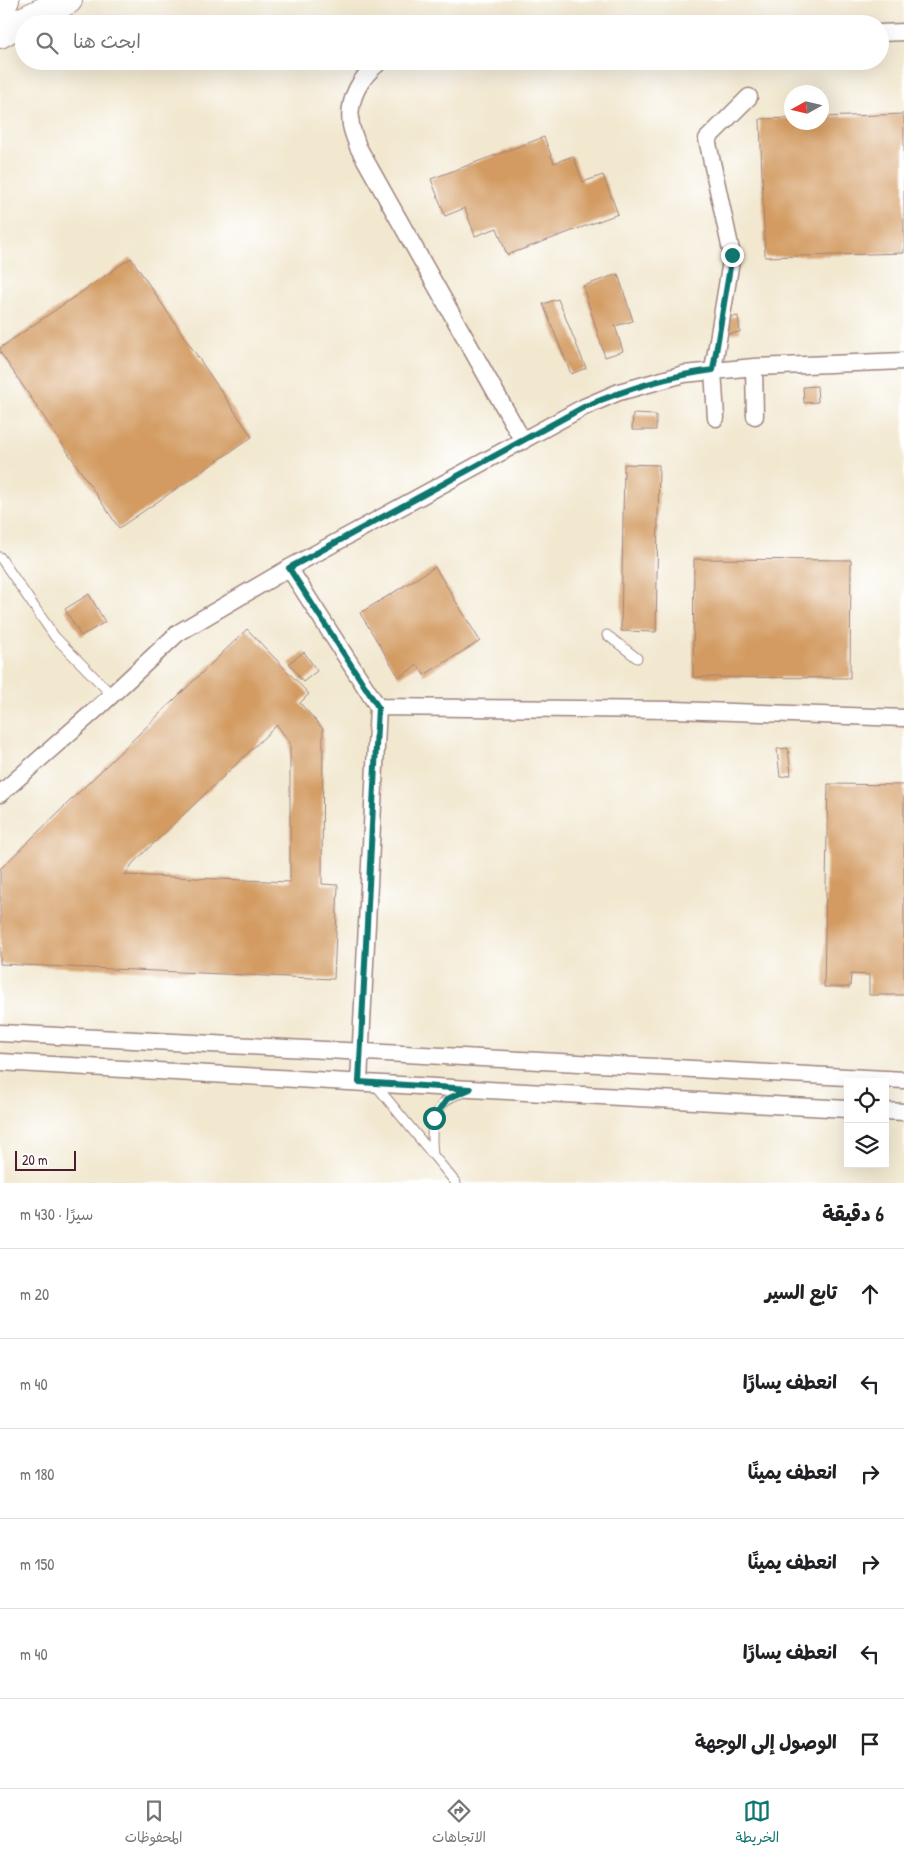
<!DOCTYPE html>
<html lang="ar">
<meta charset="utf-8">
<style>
:root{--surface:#fff;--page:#f2f2f2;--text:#202124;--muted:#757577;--line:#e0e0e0;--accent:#0f766e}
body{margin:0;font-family:"Patrick Hand","Playpen Sans Arabic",sans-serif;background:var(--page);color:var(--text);direction:rtl}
.controls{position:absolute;right:15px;bottom:15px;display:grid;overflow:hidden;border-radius:0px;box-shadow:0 5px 20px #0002}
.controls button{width:45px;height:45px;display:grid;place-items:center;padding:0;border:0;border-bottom:1px solid var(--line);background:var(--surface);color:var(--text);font:25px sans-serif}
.compass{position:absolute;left:784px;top:85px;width:45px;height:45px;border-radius:50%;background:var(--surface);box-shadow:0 5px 20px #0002;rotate:262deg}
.scale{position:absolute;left:15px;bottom:12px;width:61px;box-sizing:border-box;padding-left:5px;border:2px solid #4a1f2b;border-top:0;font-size:14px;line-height:18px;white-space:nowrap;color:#4a1f2b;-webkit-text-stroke:4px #fff;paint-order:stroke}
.stop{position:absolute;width:15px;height:15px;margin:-11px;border:4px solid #0f766e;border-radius:50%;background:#fff}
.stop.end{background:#0f766e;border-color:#fff;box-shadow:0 1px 5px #0008}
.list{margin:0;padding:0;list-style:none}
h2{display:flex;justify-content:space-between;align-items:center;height:65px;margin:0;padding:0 20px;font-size:21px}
h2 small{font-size:16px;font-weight:400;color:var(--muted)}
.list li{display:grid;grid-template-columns:32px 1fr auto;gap:15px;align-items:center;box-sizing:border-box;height:90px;padding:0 20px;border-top:1px solid var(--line)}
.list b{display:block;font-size:19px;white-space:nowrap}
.list em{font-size:16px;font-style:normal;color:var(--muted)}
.icon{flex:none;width:28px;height:28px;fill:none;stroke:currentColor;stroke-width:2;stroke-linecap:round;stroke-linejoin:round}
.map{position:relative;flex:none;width:904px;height:1183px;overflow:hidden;direction:ltr}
.search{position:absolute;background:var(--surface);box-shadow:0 5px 20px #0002;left:15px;right:15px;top:15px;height:55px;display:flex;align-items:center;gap:12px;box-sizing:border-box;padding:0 18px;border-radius:28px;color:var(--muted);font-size:19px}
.sheet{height:605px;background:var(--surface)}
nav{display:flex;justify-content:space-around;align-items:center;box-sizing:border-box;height:70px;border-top:1px solid var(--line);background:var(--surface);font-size:14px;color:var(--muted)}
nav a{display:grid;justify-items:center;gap:2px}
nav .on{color:var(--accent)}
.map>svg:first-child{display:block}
.building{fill:#d39b62;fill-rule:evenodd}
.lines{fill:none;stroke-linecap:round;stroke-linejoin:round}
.service-casing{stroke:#9e847e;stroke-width:11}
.minor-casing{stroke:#9e847e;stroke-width:19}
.motorway-casing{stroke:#9e847e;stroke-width:30}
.service{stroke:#fff;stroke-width:9}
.minor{stroke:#fff;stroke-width:16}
.motorway{stroke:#fff;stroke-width:28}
.route{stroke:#0f766e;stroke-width:6}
</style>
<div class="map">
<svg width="904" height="1183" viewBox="0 0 904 1183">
<rect width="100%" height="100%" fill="#fff"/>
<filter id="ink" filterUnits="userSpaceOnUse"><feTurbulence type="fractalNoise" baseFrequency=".02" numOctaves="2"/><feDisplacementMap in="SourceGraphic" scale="10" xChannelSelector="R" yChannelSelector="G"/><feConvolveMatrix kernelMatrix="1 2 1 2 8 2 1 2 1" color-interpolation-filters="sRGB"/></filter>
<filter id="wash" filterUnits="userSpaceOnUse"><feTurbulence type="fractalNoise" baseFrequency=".0096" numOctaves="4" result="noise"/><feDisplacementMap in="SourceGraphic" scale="20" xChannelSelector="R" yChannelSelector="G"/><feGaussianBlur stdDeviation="1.12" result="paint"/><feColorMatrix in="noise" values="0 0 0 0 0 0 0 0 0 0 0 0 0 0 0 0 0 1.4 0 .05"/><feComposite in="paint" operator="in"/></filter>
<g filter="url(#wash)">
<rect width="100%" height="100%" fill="#f2e8d0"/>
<g id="blocks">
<path class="building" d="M904,114V253L765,257L760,119L792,118V122H822V117Z
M544,137L554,163L573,156L583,182L603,175L618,214L507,255L497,228L475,236L465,208L445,216L431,179Z
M131,258L252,437L119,528L0,352V348Z
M618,274L633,321L615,326L623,351L605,357L583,286Z
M558,299L586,368L571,374L543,304Z
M738,316L740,332L729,334L727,318Z
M817,386L818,402L804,403L803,387Z
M633,414L656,415V430H632Z
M624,464L659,465L656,632L621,631Z
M694,559L851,560L850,678L693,677Z
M435,567L480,641L424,675L418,665L399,677L360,613Z
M89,594L105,622L81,636L65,609Z
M247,629L309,694L300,703L323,729L322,884L338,885L334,979L0,964V869ZM277,725L290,743V882L125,875L133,863Z
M304,652L317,671L303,682L289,663Z
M788,748L791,775L780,777L777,749Z
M828,784L904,785V995H869V975L851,974L850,987H824Z"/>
</g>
</g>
<g filter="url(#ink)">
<use href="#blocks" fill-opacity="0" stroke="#9e847e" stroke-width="1"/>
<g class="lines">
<g class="service-casing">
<path id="service" d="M0,557L55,637L112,695
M607,635L637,658
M374,1083L456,1183
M433,1155C431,1135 430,1114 447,1100C451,1096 459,1094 465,1092"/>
</g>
<g class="minor-casing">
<path id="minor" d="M880,33L904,32
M381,61C361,76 347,99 351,125C352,132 356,140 358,147L523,441
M754,367L755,416
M716,418L713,370L732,255L707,139L749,97
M289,568L378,707L359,1082
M378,707L675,710L904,718
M0,794L101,705L178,633L289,568L584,407L619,392L684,374L754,367L904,361
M0,1033L904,1080
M0,1062L470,1089L848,1109
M885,1111L904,1112"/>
</g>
<g class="motorway-casing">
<path id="motorway" d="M0,4L5,0
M0,34L19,23L68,0"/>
</g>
<use href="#service" class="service"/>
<use href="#minor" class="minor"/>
<use href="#motorway" class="motorway"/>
</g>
</g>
<g class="lines" filter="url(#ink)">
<path class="route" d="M434,1118L447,1099L470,1089L359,1082L378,707L289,568L584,407C626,389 667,376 713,370L732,255"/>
</g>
</svg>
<div class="controls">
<button><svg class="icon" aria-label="locate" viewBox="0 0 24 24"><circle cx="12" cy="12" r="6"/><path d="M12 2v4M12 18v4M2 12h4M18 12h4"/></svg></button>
<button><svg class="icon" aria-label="layers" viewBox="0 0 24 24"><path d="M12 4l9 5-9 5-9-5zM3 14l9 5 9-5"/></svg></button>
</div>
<svg class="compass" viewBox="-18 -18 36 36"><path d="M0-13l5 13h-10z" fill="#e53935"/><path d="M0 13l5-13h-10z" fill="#757577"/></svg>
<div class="scale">20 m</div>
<div class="stop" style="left:434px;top:1118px"></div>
<div class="stop end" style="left:732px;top:255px"></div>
<div class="search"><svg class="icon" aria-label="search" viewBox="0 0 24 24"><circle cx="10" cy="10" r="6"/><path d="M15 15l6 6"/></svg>ابحث هنا</div>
</div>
<section class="sheet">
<h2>6 دقيقة<small>سيرًا · 430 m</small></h2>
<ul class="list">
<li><svg class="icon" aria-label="ahead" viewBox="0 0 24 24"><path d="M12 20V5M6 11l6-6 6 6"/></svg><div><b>تابع السير</b></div><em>20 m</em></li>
<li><svg class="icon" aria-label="left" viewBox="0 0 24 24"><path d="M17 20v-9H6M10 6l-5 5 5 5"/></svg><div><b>انعطف يسارًا</b></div><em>40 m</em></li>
<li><svg class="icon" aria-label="right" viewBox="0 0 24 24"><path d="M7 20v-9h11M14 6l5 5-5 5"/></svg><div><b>انعطف يمينًا</b></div><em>180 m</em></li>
<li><svg class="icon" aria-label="right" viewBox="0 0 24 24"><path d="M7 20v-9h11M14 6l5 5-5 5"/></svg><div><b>انعطف يمينًا</b></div><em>150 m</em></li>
<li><svg class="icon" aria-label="left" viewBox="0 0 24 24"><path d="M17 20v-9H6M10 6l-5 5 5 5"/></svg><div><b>انعطف يسارًا</b></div><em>40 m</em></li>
<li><svg class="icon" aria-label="arrive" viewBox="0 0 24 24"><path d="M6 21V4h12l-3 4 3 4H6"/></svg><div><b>الوصول إلى الوجهة</b></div></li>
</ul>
</section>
<nav>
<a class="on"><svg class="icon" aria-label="map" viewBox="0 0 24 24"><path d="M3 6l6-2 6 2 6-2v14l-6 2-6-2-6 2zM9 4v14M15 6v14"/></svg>الخريطة</a>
<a><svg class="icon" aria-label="directions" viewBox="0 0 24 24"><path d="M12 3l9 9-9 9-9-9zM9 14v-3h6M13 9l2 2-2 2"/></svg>الاتجاهات</a>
<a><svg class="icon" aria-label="saved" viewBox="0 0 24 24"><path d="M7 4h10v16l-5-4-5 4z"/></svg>المحفوظات</a>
</nav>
